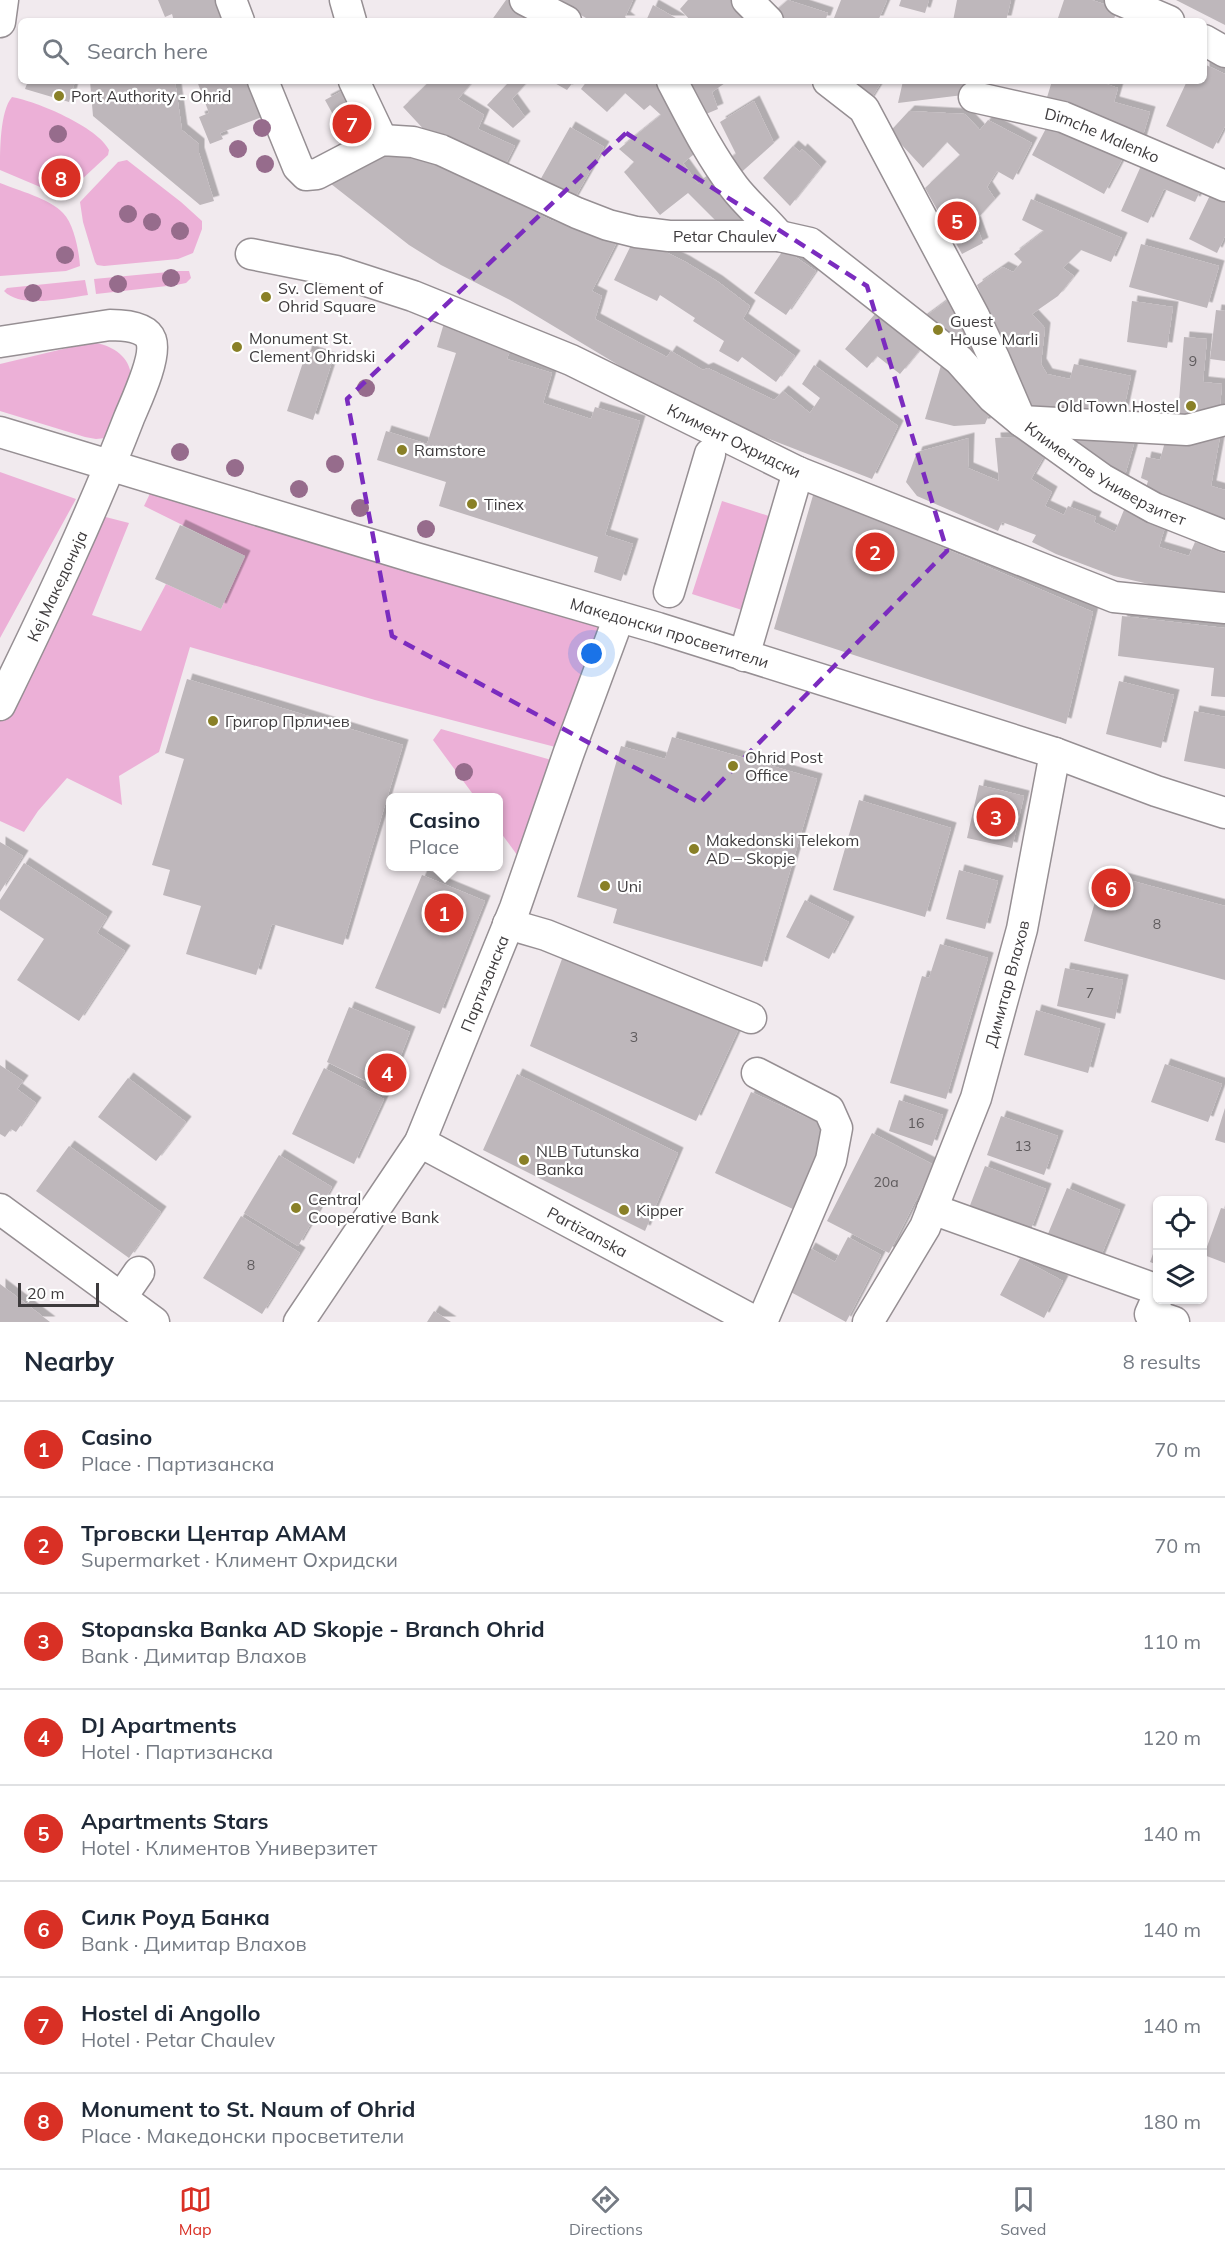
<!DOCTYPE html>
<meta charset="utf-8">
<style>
:root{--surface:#fff;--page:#f6f6f7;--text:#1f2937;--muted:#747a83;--line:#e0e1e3;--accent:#d93025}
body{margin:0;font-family:Mulish,sans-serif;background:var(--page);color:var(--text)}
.controls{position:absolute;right:18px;bottom:18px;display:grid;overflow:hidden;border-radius:9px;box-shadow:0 2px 4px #0004}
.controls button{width:54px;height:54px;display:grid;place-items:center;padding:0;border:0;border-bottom:2px solid var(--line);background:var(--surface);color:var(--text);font:30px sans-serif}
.scale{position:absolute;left:18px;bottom:15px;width:81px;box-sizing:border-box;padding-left:6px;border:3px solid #3e3b3d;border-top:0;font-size:16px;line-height:21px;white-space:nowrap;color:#3e3b3d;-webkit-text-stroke:4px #fff;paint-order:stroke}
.you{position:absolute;left:592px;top:654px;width:21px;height:21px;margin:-15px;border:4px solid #fff;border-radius:50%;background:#1a73e8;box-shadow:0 0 0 9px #1a73e833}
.badge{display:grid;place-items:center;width:39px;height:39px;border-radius:50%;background:var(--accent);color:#fff;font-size:20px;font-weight:700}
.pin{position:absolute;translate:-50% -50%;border:3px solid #fff;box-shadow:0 2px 6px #0006}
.popup{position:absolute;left:386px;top:793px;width:117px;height:78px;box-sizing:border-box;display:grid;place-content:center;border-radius:9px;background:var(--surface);filter:drop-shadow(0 2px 4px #0005);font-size:20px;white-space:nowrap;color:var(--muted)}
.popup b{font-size:22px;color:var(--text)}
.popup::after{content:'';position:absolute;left:50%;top:100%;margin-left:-12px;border:12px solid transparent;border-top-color:var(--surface)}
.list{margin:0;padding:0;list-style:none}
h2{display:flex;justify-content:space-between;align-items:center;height:78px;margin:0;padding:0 24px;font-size:26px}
h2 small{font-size:20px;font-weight:400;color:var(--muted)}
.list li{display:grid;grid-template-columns:39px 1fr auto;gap:18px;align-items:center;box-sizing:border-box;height:96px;padding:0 24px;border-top:2px solid var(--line)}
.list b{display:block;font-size:22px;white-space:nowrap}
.list p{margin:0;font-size:20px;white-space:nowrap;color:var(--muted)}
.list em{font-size:20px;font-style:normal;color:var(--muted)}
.icon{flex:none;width:33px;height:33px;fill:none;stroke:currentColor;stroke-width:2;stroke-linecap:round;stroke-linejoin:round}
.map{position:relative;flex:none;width:1225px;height:1322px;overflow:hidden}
.search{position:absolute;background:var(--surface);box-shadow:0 2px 4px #0004;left:18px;right:18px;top:18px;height:66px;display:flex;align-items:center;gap:15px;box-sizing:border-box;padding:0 21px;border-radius:9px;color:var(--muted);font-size:22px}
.sheet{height:846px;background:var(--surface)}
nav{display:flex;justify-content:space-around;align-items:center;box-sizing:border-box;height:84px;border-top:2px solid var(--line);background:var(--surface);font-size:16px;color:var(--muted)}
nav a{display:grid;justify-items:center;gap:3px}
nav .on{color:var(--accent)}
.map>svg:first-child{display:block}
.green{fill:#ecb0d7}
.building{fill:#beb7bb;filter:url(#shadow)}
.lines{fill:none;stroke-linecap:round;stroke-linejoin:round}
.minor-casing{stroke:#968f93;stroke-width:33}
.minor{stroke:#fff;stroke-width:30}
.tree{fill:#966c8c}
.marked{fill:none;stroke:#7b2cbf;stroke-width:4.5;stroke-dasharray:12 8;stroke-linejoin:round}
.poi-dot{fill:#898027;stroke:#fff;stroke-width:2}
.labels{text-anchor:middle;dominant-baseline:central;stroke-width:4.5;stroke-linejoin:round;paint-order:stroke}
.number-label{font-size:14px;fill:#5e5a5c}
.poi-label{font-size:16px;fill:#3e3b3d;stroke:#fff;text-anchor:start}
.street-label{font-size:16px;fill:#3e3b3d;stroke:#fff}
</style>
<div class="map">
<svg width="1225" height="1322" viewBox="0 0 1225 1322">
<defs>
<filter id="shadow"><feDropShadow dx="5.5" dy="-5.5" stdDeviation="0" flood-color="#0004"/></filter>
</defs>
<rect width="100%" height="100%" fill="#f1eaee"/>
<path class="green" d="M12,97C36,101 98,127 109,150L108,155L66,194L52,192L0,170C0,150 0,111 12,97Z
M127,160L181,202L202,221V229L193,253L178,259L104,266L97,265L95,262L83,222L80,202L118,162Z
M0,183C17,190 51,199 63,213C74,224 79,251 80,266L66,271L0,276Z
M179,271H189L191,278L186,283L176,285L96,294L94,279Z
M85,280L88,295C65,298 21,309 4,291L7,288Z
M96,343C113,346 130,357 131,376C131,388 111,425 106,438L96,439L85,437L0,411V364L84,344Z
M0,472L76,499L0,638Z
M157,479L614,618L567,750L375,700L190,647L159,752L119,776L122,805L67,778L38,811L24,832L0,821V705L90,513L129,523L92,615L141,631L166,584L221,609L245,556L144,506Z
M722,501L772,517L742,610L692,594Z
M441,729L555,761L523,863L498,829V798L475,797L433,740Z"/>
<path class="building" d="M158,0H222L230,21H174L172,14L165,17Z
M506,0H515L546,21H491Z
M562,0H633L625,17L630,21H591L561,3Z
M688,0H737L757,21H691L680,9Z
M788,0L828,13L825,21H779L772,14Z
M841,0H887L878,21H842L834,18Z
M901,0H929L925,13L899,6Z
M957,0H1011L1006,21H953Z
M1064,0H1092L1118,9L1113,21H1057Z
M1176,0H1225V25Z
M653,5L681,21H646Z
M1204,64L1225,74V126L1213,149L1166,126L1187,81H1204Z
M28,81H75L69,102L25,89Z
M90,81H175L182,130L199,144V153L214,201L200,205L93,116Z
M197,81H254L267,115L220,133L223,139L210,144L199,117L209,113Z
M430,81H473L458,99L484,115L478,129L515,146L502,171L429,135L403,107Z
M507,81H528L512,99L525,117L513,128L487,105L509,82Z
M551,81H574L567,90Z
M587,81H663L703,147L683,163L698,184L717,171L762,220L718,223L688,193L660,215L624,172L634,162L619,149L661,115L650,105L644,110L625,93L607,112L581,89Z
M680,81H728L712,92L718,109L699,117Z
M835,81H882L869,102Z
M903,81H965L963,95L898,103Z
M1052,81H1098L1118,88L1114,102L1150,112L1141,142L1045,104Z
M351,86L373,128L348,142L325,100Z
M754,101L774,143L737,176L726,162L736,154L720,122Z
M909,111L965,114L980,130L988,120L1032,143L1013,180L997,171L987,187L995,199L975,221L983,243L962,254L925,188L960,155L947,142L923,168L900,143L894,149L885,137Z
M1052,117L1124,156L1104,194L1032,155Z
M570,127L604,147L573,201L539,182Z
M793,146L800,152L802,149L821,167L790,206L763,178Z
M393,149L451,169L551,220L617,242L592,291L602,296L595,319L638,342L667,357L671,351L703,370L708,368L774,400L783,391L810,413L820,398L802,384L814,365L898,426L872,479L764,437L650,384L510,300L441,265L409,245L326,180Z
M1144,159L1203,185L1195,202L1164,189L1148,223L1121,211Z
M1213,189L1225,195V236L1217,253L1189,239Z
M1031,199L1122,238L1111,262L1081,250L1063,268L1074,276L1058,296L1032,314L1045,328L1041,364L1047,374L1070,379L1074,364L1131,376L1121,422L1043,417L1026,403L977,285L1003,267L1013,272L1022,262L1014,254L1044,231L1022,220Z
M635,237L684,261L717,281L750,306L743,319L795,356L776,382L742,357L738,362L719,351L724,341L693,321L695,318L660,295L657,301L614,280Z
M1141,244L1219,266L1207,308L1129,287Z
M784,249L816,271L786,315L754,293Z
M956,294L983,342L960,360L914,325Z
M1132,301L1173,307L1167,348L1127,342Z
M1216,310L1225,311V361L1210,359Z
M875,314L893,329L896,325L923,346L900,374L877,356L867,368L845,349Z
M444,323L512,345L507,359L552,373L543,403L591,419L595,407L640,421L605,535L633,544L621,581L594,572L598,557L439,506L446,482L377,460L386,431L427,444L456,353L437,347Z
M1184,337L1207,339L1203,382L1222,384L1219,419L1178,414Z
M307,350L333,359L313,420L287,411Z
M942,362L994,402L985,424L954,426L925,419Z
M1068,435L1136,437L1123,482L1066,451Z
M1034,436L1049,448L1031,479L1052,492L1045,506L1064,515L1068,506L1096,517L1094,522L1115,532L1126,505L1166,524L1159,547L1189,556L1195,542L1225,554V599L1201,596L1114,576L1056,554L1032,542L1036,535L1002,522L998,531L917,496L906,482L917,452L969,438L968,468L999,481L995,438Z
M1220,437L1211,486L1225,490V531L1143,497L1148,481L1141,478L1146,457L1160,460L1166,438Z
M814,492L1093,612L1066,724L774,629Z
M180,525L245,556L221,609L155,579Z
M1122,616L1225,628V697L1211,696L1214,668L1118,656Z
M187,679L403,745L343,945L272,924L256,975L186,954L201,906L163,895L170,870L152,865L184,759L165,753Z
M1119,681L1174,695L1161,748L1106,734Z
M1194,711L1225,717V769L1184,761Z
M672,737L817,779L762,967L613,923L617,909L577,897L621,746L665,759Z
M979,785L1024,796L1012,848L967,838Z
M859,800L951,828L925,917L833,890Z
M0,842L23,856L0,892Z
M24,863L107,917L97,933L125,951L79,1021L17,980L44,939L0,910V900Z
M959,870L998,881L985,929L946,919Z
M1103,873L1225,906V980L1084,941Z
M422,875L485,901L440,1014L375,988Z
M805,900L849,922L829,959L786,937Z
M940,944L988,958L946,1099L890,1083L922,976L929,978Z
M566,948L739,1028L696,1121L530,1046Z
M1065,968L1123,980L1115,1019L1057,1006Z
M349,1007L410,1032L387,1091L327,1062Z
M1036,1010L1100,1029L1088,1073L1024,1055Z
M1165,1064L1222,1084L1208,1122L1151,1102Z
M0,1065L23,1081L17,1089L36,1103L16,1132L11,1129L5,1137L0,1134Z
M324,1068L384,1099L354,1164L292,1134Z
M517,1074L678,1153L645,1231L483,1150Z
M128,1078L186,1122L156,1161L98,1117Z
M751,1092L832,1129L795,1210L715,1173Z
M899,1100L943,1115L932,1146L889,1131Z
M1225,1108V1143L1215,1140Z
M1001,1116L1058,1136L1044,1175L987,1155Z
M872,1133L934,1165L889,1253L827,1221Z
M69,1146L161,1212L129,1258L36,1191Z
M279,1155L332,1187L298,1246L244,1213Z
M985,1166L1046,1189L1030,1232L969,1208Z
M1067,1188L1120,1210L1098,1263L1045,1241Z
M1221,1208L1225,1209V1263L1204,1255Z
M241,1216L300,1253L262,1314L203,1278Z
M848,1237L881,1255L846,1322L787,1290L810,1248L835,1262Z
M1158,1240V1265L1150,1262Z
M1020,1258L1063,1281L1044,1318L1000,1295Z
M0,1284L50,1322H0Z
M434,1311L451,1322H427Z"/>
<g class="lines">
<g class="minor-casing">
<g id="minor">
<path d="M231,0L239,21"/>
<path d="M345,0L351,21"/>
<path d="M525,0L566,21"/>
<path d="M747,0L768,21"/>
<path d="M1120,0L1169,21"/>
<path d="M0,22L3,0"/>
<path d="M1204,40L1225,52"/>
<path id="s1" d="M263,81L298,167L306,175L317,174L382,140L413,142L441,150L577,213L608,225L636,232L669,236H779L810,243L959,360L993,398L1021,421L1187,430L1225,420"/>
<path d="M354,81L382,140"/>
<path d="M672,81C691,117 709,154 734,187C747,204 765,219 779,236"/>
<path id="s2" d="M828,81L864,109L974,316L994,358L1021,421L1102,479L1154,508L1225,536"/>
<path id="s3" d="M974,97L1063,117L1225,186"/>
<path id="s4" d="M251,254L336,271L413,296L571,360L798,472L1114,597L1225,608"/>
<path d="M0,342L110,325C122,325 146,326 151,340C157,357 136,401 129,418C91,516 46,611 0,705"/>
<path id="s5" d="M0,432L416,558L658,628L1055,753L1156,791L1225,813"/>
<path d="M669,592L710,454"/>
<path d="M744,656L798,472"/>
<path d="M508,924L546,935L751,1018"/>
<path d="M757,1073L829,1110L837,1128L831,1160L762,1322"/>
<path id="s6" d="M420,1142L756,1322"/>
<path d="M0,1209L154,1322"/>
<path d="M932,1209L1158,1290"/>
<path d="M1158,1296L1150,1314L1174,1322"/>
<path d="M121,1298L139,1272"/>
<path id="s7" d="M299,1322L420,1142L515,908L569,752L619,617"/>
<path id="s8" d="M868,1322L925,1227L976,1098L1022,929L1055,753"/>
</g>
</g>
<use href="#minor" class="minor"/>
</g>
<g class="tree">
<circle cx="262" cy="128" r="9"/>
<circle cx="58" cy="134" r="9"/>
<circle cx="238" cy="149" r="9"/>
<circle cx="265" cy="164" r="9"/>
<circle cx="128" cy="214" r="9"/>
<circle cx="152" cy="222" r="9"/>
<circle cx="180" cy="231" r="9"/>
<circle cx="65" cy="255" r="9"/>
<circle cx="171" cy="278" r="9"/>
<circle cx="118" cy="284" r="9"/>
<circle cx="33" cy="293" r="9"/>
<circle cx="366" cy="388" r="9"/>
<circle cx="180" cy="452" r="9"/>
<circle cx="335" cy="464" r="9"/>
<circle cx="235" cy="468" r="9"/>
<circle cx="299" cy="489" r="9"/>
<circle cx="360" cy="508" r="9"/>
<circle cx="426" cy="529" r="9"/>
<circle cx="464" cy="772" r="9"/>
</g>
<path class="marked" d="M626,133L867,286L947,551L700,803L392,636L347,399Z"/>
<g class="poi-dot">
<circle cx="59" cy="96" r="6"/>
<circle cx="266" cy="297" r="6"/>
<circle cx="938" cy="330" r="6"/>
<circle cx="237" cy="347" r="6"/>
<circle cx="1191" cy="406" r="6"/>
<circle cx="402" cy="450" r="6"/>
<circle cx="472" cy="504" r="6"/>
<circle cx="213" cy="721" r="6"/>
<circle cx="733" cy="766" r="6"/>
<circle cx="694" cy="849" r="6"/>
<circle cx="605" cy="886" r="6"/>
<circle cx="524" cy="1160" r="6"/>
<circle cx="296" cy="1208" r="6"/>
<circle cx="624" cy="1210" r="6"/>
</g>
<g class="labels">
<g class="number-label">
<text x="1193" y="361">9</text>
<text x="1157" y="924">8</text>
<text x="1090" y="993">7</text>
<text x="634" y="1037">3</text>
<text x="916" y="1123">16</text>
<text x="1023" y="1146">13</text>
<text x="886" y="1182">20a</text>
<text x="251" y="1265">8</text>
</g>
<g class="poi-label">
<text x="71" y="96">Port Authority - Ohrid</text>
<text x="278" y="288">Sv. Clement of<tspan x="278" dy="18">Ohrid Square</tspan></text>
<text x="950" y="321">Guest<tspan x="950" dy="18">House Marli</tspan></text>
<text x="249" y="338">Monument St.<tspan x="249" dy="18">Clement Ohridski</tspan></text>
<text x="1179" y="406" text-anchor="end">Old Town Hostel</text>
<text x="414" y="450">Ramstore</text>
<text x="484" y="504">Tinex</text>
<text x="225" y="721">Григор Прличев</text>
<text x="745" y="757">Ohrid Post<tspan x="745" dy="18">Office</tspan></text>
<text x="706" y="840">Makedonski Telekom<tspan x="706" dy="18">AD – Skopje</tspan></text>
<text x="617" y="886">Uni</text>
<text x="536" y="1151">NLB Tutunska<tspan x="536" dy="18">Banka</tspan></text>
<text x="308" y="1199">Central<tspan x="308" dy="18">Cooperative Bank</tspan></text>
<text x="636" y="1210">Kipper</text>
</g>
<g class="street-label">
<text stroke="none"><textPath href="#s3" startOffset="134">Dimche Malenko</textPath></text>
<text stroke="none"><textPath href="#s1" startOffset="550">Petar Chaulev</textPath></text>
<text stroke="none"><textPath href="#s4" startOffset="520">Климент Охридски</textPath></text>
<text stroke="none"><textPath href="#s2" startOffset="495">Климентов Универзитет</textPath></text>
<text transform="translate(57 586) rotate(-65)">Кеј Македонија</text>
<text stroke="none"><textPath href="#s5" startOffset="699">Македонски просветители</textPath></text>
<text stroke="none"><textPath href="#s7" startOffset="388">Партизанска</textPath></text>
<text stroke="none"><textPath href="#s8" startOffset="368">Димитар Влахов</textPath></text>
<text stroke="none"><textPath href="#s6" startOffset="190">Partizanska</textPath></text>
</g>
</g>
</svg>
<div class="controls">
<button><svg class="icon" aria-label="locate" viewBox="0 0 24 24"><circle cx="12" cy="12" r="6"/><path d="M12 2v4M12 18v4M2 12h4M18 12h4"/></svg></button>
<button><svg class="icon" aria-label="layers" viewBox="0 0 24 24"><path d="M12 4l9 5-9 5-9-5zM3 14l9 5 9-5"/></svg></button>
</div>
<div class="scale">20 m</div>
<div class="you"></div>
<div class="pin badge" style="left:444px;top:913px">1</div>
<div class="popup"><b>Casino</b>Place</div>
<div class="pin badge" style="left:875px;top:552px">2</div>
<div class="pin badge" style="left:996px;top:817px">3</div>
<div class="pin badge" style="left:387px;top:1073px">4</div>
<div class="pin badge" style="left:957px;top:221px">5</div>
<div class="pin badge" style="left:1111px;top:888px">6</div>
<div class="pin badge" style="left:352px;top:124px">7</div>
<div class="pin badge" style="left:61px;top:178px">8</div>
<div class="search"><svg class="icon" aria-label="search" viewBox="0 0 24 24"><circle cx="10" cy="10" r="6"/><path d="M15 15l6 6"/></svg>Search here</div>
</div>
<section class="sheet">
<h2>Nearby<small>8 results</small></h2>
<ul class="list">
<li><span class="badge">1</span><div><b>Casino</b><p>Place · Партизанска</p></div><em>70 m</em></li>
<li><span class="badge">2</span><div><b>Трговски Центар АМАМ</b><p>Supermarket · Климент Охридски</p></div><em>70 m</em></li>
<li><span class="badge">3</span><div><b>Stopanska Banka AD Skopje - Branch Ohrid</b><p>Bank · Димитар Влахов</p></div><em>110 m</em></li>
<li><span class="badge">4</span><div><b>DJ Apartments</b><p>Hotel · Партизанска</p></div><em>120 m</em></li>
<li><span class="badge">5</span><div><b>Apartments Stars</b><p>Hotel · Климентов Универзитет</p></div><em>140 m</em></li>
<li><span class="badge">6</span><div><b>Силк Роуд Банка</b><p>Bank · Димитар Влахов</p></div><em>140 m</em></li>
<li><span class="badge">7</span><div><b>Hostel di Angollo</b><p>Hotel · Petar Chaulev</p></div><em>140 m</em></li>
<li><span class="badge">8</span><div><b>Monument to St. Naum of Ohrid</b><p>Place · Македонски просветители</p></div><em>180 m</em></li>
</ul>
</section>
<nav>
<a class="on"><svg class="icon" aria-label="map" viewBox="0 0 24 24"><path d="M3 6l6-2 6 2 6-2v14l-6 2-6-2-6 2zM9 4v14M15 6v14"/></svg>Map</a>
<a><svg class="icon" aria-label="directions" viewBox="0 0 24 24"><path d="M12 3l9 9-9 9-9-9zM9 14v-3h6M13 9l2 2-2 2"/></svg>Directions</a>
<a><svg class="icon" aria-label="saved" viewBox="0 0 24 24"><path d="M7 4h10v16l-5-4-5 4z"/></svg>Saved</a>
</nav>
